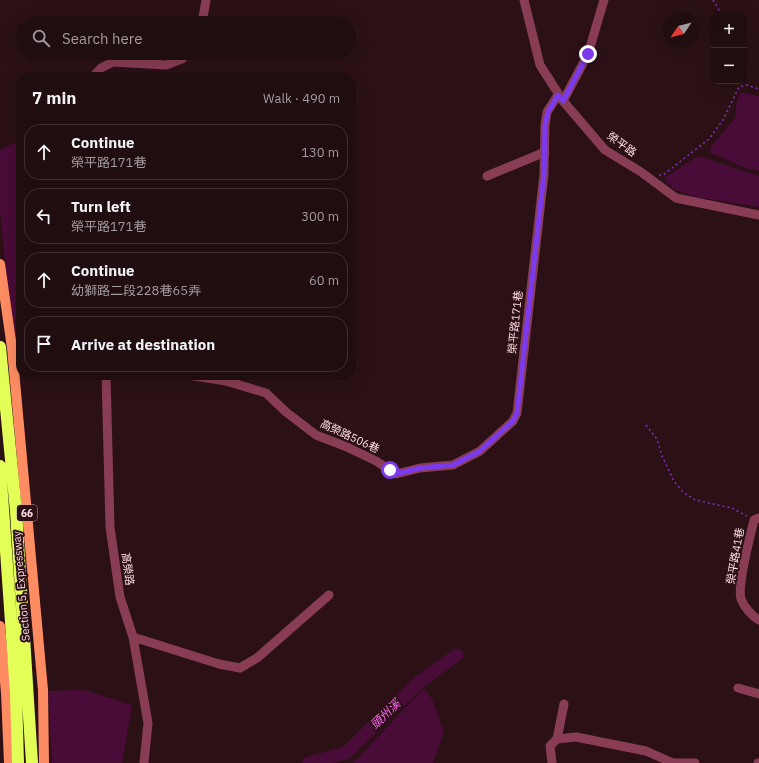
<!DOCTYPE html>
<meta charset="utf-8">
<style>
:root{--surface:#200d10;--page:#281619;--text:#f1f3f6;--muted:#a29c9f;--line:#3d2d30}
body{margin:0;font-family:"IBM Plex Sans","Noto Sans TC",sans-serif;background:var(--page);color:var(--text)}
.controls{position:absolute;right:12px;top:12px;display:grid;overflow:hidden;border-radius:8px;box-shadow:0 4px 16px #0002}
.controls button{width:36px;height:36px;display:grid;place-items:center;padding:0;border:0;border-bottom:1px solid var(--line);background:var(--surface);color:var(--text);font:20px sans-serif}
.compass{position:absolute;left:663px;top:12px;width:36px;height:36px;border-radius:50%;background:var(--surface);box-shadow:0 4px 16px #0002;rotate:235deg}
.stop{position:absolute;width:12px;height:12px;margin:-9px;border:3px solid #7c3aed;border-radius:50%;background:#fff}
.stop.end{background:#7c3aed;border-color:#fff;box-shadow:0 1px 4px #0008}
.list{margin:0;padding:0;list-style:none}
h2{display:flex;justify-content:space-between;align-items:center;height:52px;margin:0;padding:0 16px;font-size:17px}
h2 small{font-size:13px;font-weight:400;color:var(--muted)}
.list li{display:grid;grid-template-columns:26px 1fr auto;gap:12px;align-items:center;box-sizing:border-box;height:56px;margin:0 8px 8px;padding:0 8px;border:1px solid var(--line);border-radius:16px}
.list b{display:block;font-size:15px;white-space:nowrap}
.list p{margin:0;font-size:13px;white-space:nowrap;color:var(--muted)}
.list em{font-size:13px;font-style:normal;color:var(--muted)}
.icon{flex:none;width:22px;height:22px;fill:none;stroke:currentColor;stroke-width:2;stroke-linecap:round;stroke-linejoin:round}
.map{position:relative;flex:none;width:759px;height:763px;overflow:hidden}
.search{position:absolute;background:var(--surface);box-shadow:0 4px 16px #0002;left:16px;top:16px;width:340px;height:44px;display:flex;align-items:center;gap:10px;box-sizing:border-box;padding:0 14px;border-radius:22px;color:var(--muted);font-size:15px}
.panel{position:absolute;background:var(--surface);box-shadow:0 4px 16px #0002;left:16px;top:72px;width:340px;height:308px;border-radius:16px}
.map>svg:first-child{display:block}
.water{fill:#490b38}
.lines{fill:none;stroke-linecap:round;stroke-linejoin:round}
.river{stroke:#490b38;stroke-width:13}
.path{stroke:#8231bc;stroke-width:1.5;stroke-dasharray:2 3;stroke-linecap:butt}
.minor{stroke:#893d55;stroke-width:9}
.major{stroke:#fe8c63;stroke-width:10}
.highway{stroke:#e3fe57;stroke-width:12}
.route{stroke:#7c3aed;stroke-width:5}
.labels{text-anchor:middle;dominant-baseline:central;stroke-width:4;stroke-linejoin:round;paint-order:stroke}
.shield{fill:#2b1116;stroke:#bf9ea6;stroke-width:1}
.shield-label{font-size:10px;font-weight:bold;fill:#ffdbe4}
.street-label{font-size:11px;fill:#ffdbe4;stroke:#2b1116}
.water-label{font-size:12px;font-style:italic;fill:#fe6aef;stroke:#2b1116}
</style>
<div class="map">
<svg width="759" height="763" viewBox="0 0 759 763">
<rect width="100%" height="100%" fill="#2b1116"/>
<path class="water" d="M741,92L759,96V171L746,168L711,153L710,148L735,118L737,100Z
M15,143L21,147V342L13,339L0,211V150Z
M698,156L759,176V207L696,197L673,189L664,178Z
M424,688L432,699L444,732L433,763H353Z
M85,690L132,705L122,763H52L48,691Z"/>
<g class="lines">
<path class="river" d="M309,763L346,753L419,682L457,655"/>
<path class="path" d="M713,0L722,15
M659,175H663L709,139L723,120L739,87L747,85L759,89
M646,425L657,439L662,456L674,481L683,492L695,500L732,508L747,516"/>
<path class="minor" d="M524,0L540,65L563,101L605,150L641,172L676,198L759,215
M202,23L206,0
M93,77L101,68L113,62L166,65L182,59L187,53
M563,101L588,54L604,0
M487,176L545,152
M12,348L21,355
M106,375L110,527L120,597L133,637L148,723L144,763
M188,375L226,381L266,393L286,412L316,435L347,447L376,461L396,474L420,468L453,465L480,451L513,421L517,413L544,174L545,125L547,112L558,95
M759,518L754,520C750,537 737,585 741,599C744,607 752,616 759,620
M133,637L219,664L240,668L257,658L329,595
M738,688L759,694
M557,739L564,704
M552,763L550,746L557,739L576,737L646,751L671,762
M670,763H695
M758,763H759"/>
<path class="major" d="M0,264L12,348L43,690L44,763
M0,626L6,693L9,763"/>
<path class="highway" d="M0,347L16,511L32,763
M0,466L16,693L18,763"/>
</g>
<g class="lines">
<path class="route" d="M390,470L396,474L420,468L453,465L480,451L513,421L517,413L544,174L545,125L548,112L558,95L563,101L588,54"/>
</g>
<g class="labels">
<rect class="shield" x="17" y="505" width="20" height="16" rx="3"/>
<g class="shield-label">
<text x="27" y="513">66</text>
</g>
<g class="street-label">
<text transform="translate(622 144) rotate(36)">榮平路</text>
<text transform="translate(515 322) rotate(-84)">榮平路171巷</text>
<text transform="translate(350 436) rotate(25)">高榮路506巷</text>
<text transform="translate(735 556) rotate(-80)">榮平路41巷</text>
<text transform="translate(128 569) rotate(82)">高榮路</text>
<text transform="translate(21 586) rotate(-95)">Section 5, Expressway</text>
</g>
<g class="water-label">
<text transform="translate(385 714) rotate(-44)">頭州溪</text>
</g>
</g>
</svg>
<div class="controls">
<button>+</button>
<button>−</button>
</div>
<svg class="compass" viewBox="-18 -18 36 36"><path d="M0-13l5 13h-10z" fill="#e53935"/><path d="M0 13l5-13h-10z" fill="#a29c9f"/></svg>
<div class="stop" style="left:390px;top:470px"></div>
<div class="stop end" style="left:588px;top:54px"></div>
<div class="search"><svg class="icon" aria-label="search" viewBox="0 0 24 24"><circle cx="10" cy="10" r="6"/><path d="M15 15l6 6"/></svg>Search here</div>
<section class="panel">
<h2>7 min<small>Walk · 490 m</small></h2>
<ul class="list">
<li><svg class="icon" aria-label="ahead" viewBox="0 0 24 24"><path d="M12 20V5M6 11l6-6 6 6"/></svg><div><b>Continue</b><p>榮平路171巷</p></div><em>130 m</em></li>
<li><svg class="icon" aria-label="left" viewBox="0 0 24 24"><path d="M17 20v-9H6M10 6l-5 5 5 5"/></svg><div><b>Turn left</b><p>榮平路171巷</p></div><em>300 m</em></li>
<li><svg class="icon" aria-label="ahead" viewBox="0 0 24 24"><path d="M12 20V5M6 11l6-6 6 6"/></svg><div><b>Continue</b><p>幼獅路二段228巷65弄</p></div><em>60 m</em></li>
<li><svg class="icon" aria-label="arrive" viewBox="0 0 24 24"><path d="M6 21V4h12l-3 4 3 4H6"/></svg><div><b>Arrive at destination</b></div></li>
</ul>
</section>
</div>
